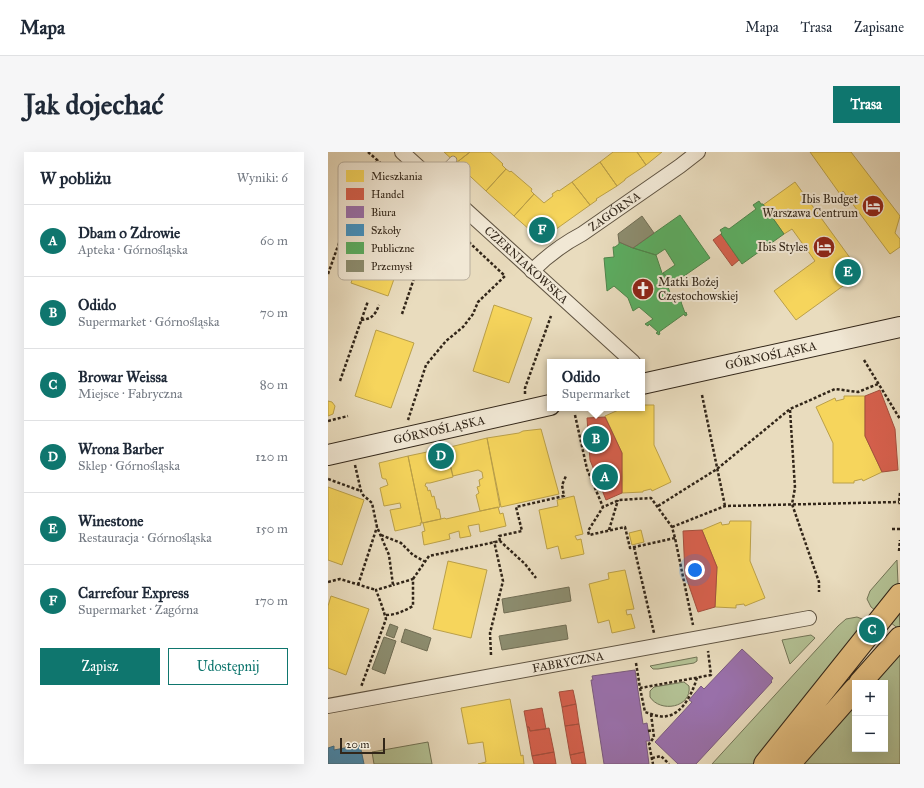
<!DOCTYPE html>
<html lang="pl">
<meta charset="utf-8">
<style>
:root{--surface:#fff;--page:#f6f6f7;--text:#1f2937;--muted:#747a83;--line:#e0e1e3;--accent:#0f766e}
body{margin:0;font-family:"IM FELL Great Primer",serif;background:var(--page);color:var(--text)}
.controls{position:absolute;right:12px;bottom:12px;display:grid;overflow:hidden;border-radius:0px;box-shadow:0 4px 16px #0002}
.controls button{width:36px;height:36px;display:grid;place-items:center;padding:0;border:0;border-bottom:1px solid var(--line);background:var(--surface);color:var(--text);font:20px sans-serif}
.scale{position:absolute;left:12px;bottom:10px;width:45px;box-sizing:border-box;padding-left:4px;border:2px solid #322619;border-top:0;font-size:11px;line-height:14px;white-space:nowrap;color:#322619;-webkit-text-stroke:3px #f1e8d5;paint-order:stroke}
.you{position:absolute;left:367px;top:418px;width:14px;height:14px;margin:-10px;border:3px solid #fff;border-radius:50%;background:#1a73e8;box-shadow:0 0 0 6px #1a73e833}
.badge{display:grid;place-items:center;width:26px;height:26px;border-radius:50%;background:var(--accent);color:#fff;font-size:13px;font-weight:700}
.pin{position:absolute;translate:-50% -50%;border:2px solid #fff;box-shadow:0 1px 4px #0006}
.popup{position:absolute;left:219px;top:207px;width:98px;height:52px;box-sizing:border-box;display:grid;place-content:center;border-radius:0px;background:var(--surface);filter:drop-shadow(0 1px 3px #0005);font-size:13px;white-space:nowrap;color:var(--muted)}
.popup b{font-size:15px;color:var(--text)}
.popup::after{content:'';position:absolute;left:50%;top:100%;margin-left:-8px;border:8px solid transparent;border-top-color:var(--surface)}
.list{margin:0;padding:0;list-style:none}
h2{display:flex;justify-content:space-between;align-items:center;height:52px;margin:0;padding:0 16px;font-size:17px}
h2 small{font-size:13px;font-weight:400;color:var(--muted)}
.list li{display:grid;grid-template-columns:26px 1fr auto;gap:12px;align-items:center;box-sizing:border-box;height:72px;padding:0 16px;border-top:1px solid var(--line)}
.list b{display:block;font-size:15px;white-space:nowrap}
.list p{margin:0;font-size:13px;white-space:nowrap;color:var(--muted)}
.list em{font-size:13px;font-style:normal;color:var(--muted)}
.actions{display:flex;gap:8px;padding:12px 16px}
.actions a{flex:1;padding:9px 0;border:1px solid var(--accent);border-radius:0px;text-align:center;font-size:14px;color:var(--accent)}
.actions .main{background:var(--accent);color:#fff}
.map{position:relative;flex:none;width:572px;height:612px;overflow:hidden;border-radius:0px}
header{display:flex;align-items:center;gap:24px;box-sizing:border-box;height:56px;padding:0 20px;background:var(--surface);border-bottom:1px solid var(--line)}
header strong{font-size:19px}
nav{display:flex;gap:22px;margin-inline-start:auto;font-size:14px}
.intro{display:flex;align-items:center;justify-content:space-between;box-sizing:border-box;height:96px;padding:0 24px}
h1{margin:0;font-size:28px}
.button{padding:10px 18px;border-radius:0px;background:var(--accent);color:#fff;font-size:14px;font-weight:700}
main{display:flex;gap:24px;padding:0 24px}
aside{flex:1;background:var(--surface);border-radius:0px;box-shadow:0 4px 16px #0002}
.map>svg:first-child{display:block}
.grass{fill:#b3c194;stroke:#727456}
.homes{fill:#f6d55c;stroke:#bba048}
.shops{fill:#d6604d;stroke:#a54f3d}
.offices{fill:#9970ab;stroke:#7a5a7f}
.schools{fill:#4393c3;stroke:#3e7290}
.public{fill:#5aae61;stroke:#4e854b}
.industry{fill:#8c8c6e;stroke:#716d54}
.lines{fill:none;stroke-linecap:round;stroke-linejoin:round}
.lane-casing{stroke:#605442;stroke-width:8}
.street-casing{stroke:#605442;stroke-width:16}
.secondary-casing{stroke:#322619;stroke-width:22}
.primary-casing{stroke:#322619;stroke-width:24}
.path{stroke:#322619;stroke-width:2.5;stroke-dasharray:3 2;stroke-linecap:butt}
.lane{stroke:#f1e8d5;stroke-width:7}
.street{stroke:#f1e8d5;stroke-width:14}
.secondary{stroke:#f1e8d5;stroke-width:20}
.primary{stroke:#e4be7f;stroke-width:22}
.labels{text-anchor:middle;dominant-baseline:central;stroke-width:4;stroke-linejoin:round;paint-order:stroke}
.poi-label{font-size:12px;fill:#322619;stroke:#f1e8d5;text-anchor:end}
.street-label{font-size:12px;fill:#322619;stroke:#f1e8d5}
.key{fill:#f1e8d5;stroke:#b8ae9d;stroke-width:1}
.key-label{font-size:11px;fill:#322619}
</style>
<header>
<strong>Mapa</strong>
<nav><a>Mapa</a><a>Trasa</a><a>Zapisane</a></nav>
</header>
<div class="intro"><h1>Jak dojechać</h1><a class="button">Trasa</a></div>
<main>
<aside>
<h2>W pobliżu<small>Wyniki: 6</small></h2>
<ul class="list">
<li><span class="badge">A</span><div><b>Dbam o Zdrowie</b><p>Apteka · Górnośląska</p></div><em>60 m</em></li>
<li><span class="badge">B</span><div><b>Odido</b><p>Supermarket · Górnośląska</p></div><em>70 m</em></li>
<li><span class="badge">C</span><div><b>Browar Weissa</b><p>Miejsce · Fabryczna</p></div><em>80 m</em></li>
<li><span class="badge">D</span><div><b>Wrona Barber</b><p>Sklep · Górnośląska</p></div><em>120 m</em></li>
<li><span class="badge">E</span><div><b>Winestone</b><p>Restauracja · Górnośląska</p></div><em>150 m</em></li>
<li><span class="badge">F</span><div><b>Carrefour Express</b><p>Supermarket · Zagórna</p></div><em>170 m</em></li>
</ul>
<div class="actions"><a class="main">Zapisz</a><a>Udostępnij</a></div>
</aside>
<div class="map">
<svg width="572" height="612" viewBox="0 0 572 612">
<rect width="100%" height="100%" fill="#e9dcbe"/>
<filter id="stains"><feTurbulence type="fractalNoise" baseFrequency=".005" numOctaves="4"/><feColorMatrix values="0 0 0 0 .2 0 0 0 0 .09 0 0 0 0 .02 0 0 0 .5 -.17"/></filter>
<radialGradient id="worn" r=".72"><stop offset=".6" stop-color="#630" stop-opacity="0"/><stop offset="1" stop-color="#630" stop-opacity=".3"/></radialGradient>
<path class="grass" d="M569,408L572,478L543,455L539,447L542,439Z
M529,465L539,469L425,612H384L510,474L518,467Z
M483,483L487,486L462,512L454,488Z
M572,499V612H471L527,550V597H557V531H544Z
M369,505V509L366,511L330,517H325L322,514Z
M356,530L361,534C364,556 332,561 322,545V539L326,535Z
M100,590L104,612H46L44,600Z"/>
<path class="homes" d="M116,0H142L128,11Z
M142,0H162L175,12L174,13L178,17L158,39L128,11Z
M285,0H309L318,13L297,27V28L289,34L272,10Z
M309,0H334L318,13Z
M482,0H523L572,64L567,81L572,87V95L562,102L515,39L512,42Z
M272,10L289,34L268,47L269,48L262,53L244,30Z
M178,17L182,20L183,19L204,37L203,39L206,42L186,64L158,39Z
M244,30L262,53L217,85L214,86L210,85L186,64L206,42L216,51L225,44L224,42L230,38L231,39Z
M467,30L533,121L468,168L446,139L487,109L464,77L456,82L435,53Z
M45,65L83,79L60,144L23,131Z
M115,81L124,84L121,94L112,91Z
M166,153L204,166L181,231L145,219Z
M48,178L86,191L63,256L27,244Z
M516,244H537V284L554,320L535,329L534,327L526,329V331H505V291L488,255L507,246L508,249L516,247Z
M0,249L4,250L7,254L5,262L0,264Z
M314,253H326V293L343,330L324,339L323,337L315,339V340L294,341V301L277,264L295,256H296L297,258L305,256H314Z
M213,277L231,342L173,355L159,286L191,281L195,279Z
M159,286L172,355L152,359L148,343L151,341L149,335L152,334L151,328L155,326L154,320L150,318L125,324L118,296Z
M118,296L125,325L102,331H98L97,334L99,335L100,339L102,338L104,345L106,344L109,357H111L113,367L94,371L80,304Z
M80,304L94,371H92L93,373L67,379L62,358L73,356L72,351L56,354L52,336L60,333L58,327H56L54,326L51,311Z
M0,335L36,348L14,413L0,408Z
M246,344L255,382L247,384L249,388L253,387L256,402L233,407L230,394L219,397L211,358L230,354L229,348Z
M170,355L172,362L175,361L178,374L152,380L151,372L140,374L143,384L132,386L131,379L121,382L122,387L96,393L94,380L97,379L95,371L117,366L118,367Z
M402,369H423L422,409L437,446L417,454L416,452L408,453V456L387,455L389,415L374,378L393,370L394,373L401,372Z
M313,378L316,390L304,393L301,381Z
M120,409L159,418L143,486L105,477Z
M297,418L306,457L298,458L299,463L303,462L307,476L284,481L281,468L270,471L261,432L281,427L280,421Z
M3,444L41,457L18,523L0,516V454Z
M182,547L193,604L195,603L196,612H150L158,610L155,590L140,592L133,556Z"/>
<path class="shops" d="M393,82L411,108L404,114L385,88Z
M552,238L567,277L570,318L554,320L537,284V244Z
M277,265L294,301V341L278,348L262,308L259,266Z
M374,378L389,415L387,455L370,460L357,422L355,379Z
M245,538L248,552L234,555L231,540Z
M248,552L251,572L237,574L234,555Z
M214,556L218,577L202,579L201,575H199L196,559Z
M251,572L256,600L242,603L237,574Z
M199,575H201L202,579L221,576L226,600L204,604Z
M226,600L228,612H206L204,604Z
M256,600L258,612H244L242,603Z"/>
<path class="offices" d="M414,497L445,526L443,529L444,530L368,612H350L327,590L364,550L361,548L373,534L376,537Z
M307,518L315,572L319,571L322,589H318L321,612H276L263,528H265L264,524Z"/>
<path class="schools" d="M32,593L36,612H0V596L6,594V598Z"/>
<path class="public" d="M431,49L433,52H435L456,82L414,112L393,82L394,81L392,78L397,75L401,77L428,57L425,53Z
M352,63L382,106L346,131L335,121L347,113L337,97L328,103L305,96Z
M291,90L305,96L328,103L334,121L346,131L340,135L346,152L353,147L354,150H353L357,161L358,160L359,163L357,164L356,162L331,180L332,181L331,183L328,181L330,180L321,172L320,174L317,172L325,167L311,155L305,159L300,146L286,134L279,139L276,106L286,105L285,95H287L291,92Z"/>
<path class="industry" d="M314,64L326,81L305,96L291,90L290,82Z
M241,435L243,449L176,461L174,447Z
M62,472L70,475L66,486L58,483Z
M238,473L240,487L174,498L171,484Z
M77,477L103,486L99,499L73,490Z
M56,485L68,489L57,522L44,517Z"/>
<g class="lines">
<g class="lane-casing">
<path id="lane" d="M105,28L125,8"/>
</g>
<g class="street-casing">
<g id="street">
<path id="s1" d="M74,0L305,210"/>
<path id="s2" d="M204,119C219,104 235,92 254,82L352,14L370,0"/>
<path id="s3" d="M0,554L481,466"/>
</g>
</g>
<g class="secondary-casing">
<g id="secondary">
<path id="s4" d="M314,232L572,175"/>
<path id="s5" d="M0,303L222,253"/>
</g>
</g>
<g class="primary-casing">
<path id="primary" d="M532,531L572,486
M437,612L572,443
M461,612L527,537"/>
</g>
<path class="path" d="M40,0L112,63L177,124L150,150L145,162L135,175L118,189L98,213L80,268
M29,41L105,70
M71,57L80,36
M0,122L33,29L50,8
M74,162L105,70L112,63
M33,168C44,167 47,163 51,153
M536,208L572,267
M12,229L40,149
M197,242V236L223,164
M374,243L397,354
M462,258L467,336L464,352L491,430V440
M247,263L259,317L275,355
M0,269L20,264
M27,313L33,339L35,343L44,351L49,375L61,403L65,433L48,438L54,454L58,467L33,535
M0,327L33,339
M572,341L571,350L572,352
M330,354L389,317L462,257L507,237L530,240L550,232
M344,375L397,354L571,350
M564,377H572
M281,378L290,348
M53,383L73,391L85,403L96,409
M347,386L302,396L297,375L261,383L260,379L275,355L291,348L323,346L344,375L347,386L365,473
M172,389L171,384L194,379L188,355L236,344L234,333L238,324
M306,395L326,481
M571,399L572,388
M85,427L101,404L172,389L197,412L208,426
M0,430L12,427L48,438
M30,433L49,375
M58,463C68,463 76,459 85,454V427L65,433
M163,503L162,481L175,429L166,389
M308,511L312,536L383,523L380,499
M312,536L317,560C324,562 332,566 339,564C355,562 366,538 369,525
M323,562L326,585L321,592L325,612
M320,579L325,578
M324,606L333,604L341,612"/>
<use href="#lane" class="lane"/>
<use href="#street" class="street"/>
<use href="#secondary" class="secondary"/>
<use href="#primary" class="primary"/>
</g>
<defs>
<g id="hotel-disc" transform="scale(1.15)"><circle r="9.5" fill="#8f2418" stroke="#f1e8d5"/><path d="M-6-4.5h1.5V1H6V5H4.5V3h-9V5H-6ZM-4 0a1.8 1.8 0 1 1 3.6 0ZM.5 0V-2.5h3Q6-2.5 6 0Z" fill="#fff"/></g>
<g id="church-disc" transform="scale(1.15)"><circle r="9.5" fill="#8f2418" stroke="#f1e8d5"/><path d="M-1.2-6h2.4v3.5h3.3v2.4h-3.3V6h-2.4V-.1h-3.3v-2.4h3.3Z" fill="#fff"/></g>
</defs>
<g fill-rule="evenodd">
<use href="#hotel-disc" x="545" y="54"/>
<use href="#hotel-disc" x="496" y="95"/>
<use href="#church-disc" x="315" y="137"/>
</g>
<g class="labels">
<g class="poi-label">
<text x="530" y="47">Ibis Budget<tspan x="530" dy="14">Warszawa Centrum</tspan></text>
<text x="480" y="95">Ibis Styles</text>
<text x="330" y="130" text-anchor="start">Matki Bożej<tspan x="330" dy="14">Częstochowskiej</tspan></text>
</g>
<g class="street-label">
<text stroke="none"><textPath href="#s2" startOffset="102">ZAGÓRNA</textPath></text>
<text stroke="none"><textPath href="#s1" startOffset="168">CZERNIAKOWSKA</textPath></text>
<text stroke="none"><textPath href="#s4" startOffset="132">GÓRNOŚLĄSKA</textPath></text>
<text stroke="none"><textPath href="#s5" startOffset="114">GÓRNOŚLĄSKA</textPath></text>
<text stroke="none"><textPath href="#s3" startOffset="244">FABRYCZNA</textPath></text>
</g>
</g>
<rect x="10" y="10" width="132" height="118" rx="6" class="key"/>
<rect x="18" y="18" width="18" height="12" fill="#f6d55c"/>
<rect x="18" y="36" width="18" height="12" fill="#d6604d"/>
<rect x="18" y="54" width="18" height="12" fill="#9970ab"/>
<rect x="18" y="72" width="18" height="12" fill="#4393c3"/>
<rect x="18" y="90" width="18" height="12" fill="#5aae61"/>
<rect x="18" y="108" width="18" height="12" fill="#8c8c6e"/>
<g class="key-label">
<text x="43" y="28">Mieszkania</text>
<text x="43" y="46">Handel</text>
<text x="43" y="64">Biura</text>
<text x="43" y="82">Szkoły</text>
<text x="43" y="100">Publiczne</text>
<text x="43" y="118">Przemysł</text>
</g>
<rect width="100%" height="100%" filter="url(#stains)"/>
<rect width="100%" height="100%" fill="url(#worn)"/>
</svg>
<div class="controls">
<button>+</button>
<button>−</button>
</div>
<div class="scale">20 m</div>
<div class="you"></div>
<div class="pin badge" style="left:277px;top:325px">A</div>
<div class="pin badge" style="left:268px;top:287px">B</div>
<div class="popup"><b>Odido</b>Supermarket</div>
<div class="pin badge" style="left:544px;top:478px">C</div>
<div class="pin badge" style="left:113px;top:304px">D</div>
<div class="pin badge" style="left:520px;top:120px">E</div>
<div class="pin badge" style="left:214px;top:78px">F</div>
</div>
</main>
